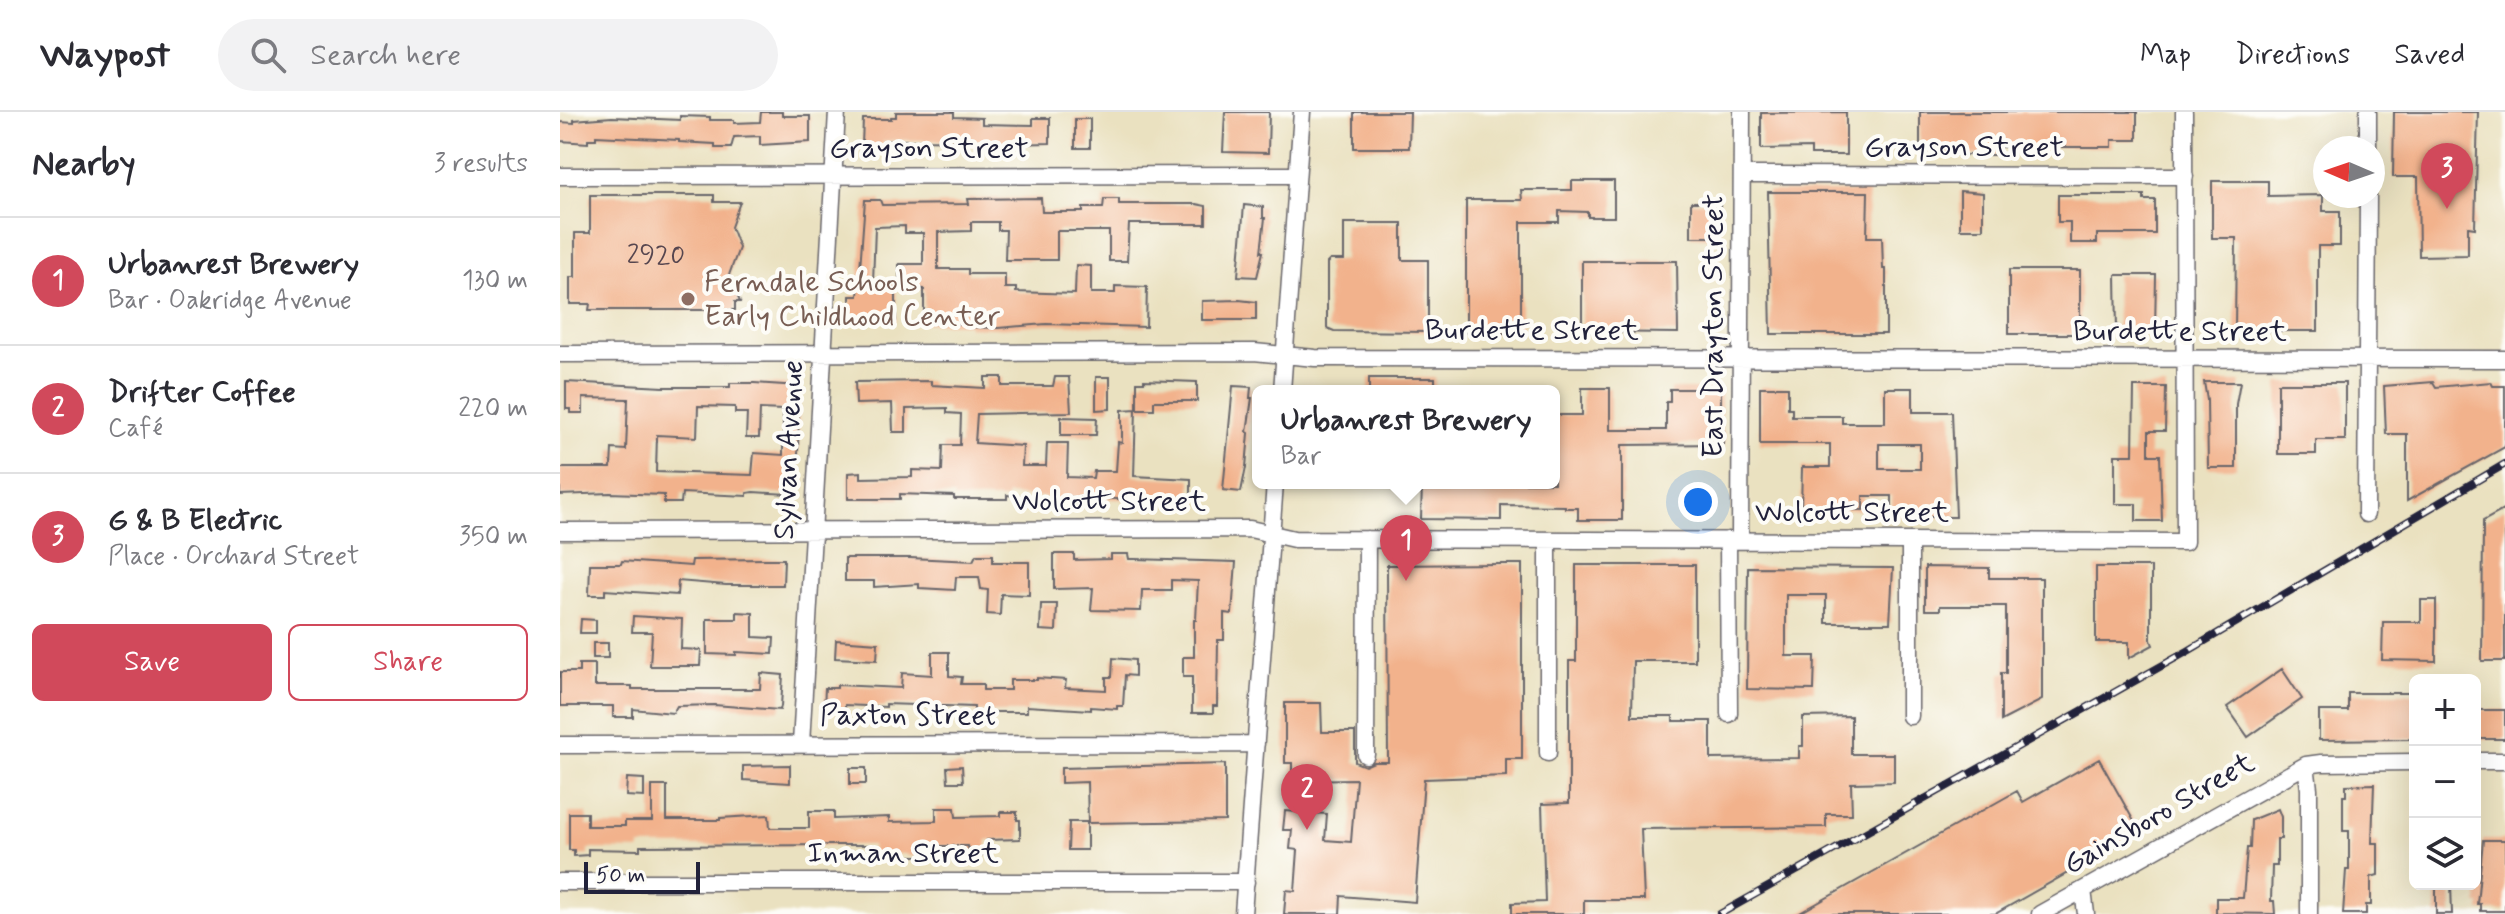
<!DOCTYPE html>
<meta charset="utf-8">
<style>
:root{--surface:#fff;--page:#f2f2f3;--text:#2b2b33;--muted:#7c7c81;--line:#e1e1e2;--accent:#d1495b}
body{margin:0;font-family:Mynerve,sans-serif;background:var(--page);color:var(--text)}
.controls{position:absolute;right:24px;bottom:24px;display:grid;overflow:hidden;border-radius:12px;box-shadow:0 8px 32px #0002}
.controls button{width:72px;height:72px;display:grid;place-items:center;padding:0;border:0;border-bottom:2px solid var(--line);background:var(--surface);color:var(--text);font:40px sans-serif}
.compass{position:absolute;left:1753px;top:24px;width:72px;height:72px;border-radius:50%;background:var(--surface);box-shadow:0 8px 32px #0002;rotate:272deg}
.scale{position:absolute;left:24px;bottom:20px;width:116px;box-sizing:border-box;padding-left:8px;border:4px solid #22223b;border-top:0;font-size:22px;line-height:28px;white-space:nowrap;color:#22223b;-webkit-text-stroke:6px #fdfcf7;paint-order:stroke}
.you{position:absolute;left:1138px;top:390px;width:28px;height:28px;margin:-20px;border:6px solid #fff;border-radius:50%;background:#1a73e8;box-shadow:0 0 0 12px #1a73e833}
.badge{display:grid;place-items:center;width:52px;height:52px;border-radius:50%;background:var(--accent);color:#fff;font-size:26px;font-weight:700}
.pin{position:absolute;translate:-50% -66px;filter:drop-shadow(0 2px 4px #0008)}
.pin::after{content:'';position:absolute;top:42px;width:28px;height:24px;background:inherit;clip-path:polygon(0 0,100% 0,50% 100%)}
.popup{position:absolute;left:692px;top:273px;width:308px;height:104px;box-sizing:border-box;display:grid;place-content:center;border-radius:12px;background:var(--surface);filter:drop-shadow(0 2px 6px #0005);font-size:26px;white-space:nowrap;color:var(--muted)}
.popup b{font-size:30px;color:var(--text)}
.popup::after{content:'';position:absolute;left:50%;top:100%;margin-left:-16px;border:16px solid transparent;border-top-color:var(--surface)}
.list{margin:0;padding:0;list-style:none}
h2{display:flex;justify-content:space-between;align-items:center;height:104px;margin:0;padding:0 32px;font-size:34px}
h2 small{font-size:26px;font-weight:400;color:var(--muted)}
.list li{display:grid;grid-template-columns:52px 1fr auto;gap:24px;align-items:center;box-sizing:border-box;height:128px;padding:0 32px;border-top:2px solid var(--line)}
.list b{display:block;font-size:30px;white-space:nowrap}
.list p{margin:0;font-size:26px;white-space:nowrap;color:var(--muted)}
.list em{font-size:26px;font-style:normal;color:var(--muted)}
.actions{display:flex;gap:16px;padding:24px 32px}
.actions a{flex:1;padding:18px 0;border:2px solid var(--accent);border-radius:12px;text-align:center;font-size:28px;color:var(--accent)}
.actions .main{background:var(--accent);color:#fff}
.icon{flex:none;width:44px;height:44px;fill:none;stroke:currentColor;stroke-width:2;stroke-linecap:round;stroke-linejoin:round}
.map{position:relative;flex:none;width:1945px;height:802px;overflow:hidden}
header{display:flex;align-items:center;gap:48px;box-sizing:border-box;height:112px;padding:0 40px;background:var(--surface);border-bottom:2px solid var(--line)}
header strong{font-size:38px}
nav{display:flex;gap:44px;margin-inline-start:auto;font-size:28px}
.search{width:560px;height:72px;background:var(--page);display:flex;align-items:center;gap:20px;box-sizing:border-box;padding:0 28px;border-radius:44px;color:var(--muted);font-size:30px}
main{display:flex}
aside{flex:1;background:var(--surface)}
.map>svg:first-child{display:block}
.building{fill:#f2b28c;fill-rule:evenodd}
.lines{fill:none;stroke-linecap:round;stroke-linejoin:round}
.minor-casing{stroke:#68656a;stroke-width:19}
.minor{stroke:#fff;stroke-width:16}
.rail-casing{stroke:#22223b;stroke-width:8}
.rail{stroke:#fdfcf7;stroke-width:5;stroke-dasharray:15;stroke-linecap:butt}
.education-dot{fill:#8d6e63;stroke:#fdfcf7;stroke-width:3}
.labels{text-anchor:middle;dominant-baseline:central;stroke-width:8;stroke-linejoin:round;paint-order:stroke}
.number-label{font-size:26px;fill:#56464f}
.street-label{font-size:30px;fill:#22223b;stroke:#fdfcf7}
.education-label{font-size:30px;fill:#785e54;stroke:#fdfcf7;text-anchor:start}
</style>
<header>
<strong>Waypost</strong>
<div class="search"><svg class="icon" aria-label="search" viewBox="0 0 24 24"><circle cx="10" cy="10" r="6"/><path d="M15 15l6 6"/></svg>Search here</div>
<nav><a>Map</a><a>Directions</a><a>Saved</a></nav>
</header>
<main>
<aside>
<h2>Nearby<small>3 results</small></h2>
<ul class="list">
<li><span class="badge">1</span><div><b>Urbanrest Brewery</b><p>Bar · Oakridge Avenue</p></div><em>130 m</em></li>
<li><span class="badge">2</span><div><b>Drifter Coffee</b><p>Café</p></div><em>220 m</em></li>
<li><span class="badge">3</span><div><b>G &amp; B Electric</b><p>Place · Orchard Street</p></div><em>350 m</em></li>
</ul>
<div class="actions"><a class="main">Save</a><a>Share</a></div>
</aside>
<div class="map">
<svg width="1945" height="802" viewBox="0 0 1945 802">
<rect width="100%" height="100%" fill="#fdfcf7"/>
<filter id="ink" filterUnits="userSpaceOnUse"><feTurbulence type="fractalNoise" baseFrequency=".0125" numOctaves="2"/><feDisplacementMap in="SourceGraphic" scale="16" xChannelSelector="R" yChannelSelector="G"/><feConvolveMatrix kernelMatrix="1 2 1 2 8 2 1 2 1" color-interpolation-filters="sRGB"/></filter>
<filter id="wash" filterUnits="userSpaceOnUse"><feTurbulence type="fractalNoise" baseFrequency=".006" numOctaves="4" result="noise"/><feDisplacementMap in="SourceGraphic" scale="32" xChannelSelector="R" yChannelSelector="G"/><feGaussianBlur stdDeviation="1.8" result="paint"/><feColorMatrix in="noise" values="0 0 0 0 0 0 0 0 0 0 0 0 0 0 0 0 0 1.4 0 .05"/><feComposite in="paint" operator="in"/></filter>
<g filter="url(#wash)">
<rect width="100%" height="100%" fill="#eae1c0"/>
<g id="blocks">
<path class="building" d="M201,0H222V4H250V30L200,33V24L174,25L171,36H155V32L119,30V28L36,24V27H28V31L0,29V10L14,11V8L52,5L120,8V4L150,5V8H174V11L200,10Z
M336,0H394V5L422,6V12L473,13V6H490V31L448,32H435V29L347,28L323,29V33H302L303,7H331V5H336Z
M665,0H709L708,41L663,40Z
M794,0H850L849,36H794Z
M1286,0V43H1251V36L1201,37V1Z
M1360,0H1577V28H1552V35H1440L1437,43H1360Z
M1834,0H1918L1915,116L1908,115V143L1859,144L1858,65H1833Z
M515,7H530V36H515Z
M1012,69H1054V105H1028V100L999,99V110H961V221H906V88H962L961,78H1012Z
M1652,69H1708V84L1763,83V99H1780V134H1758V219H1675L1676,126H1652Z
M1400,79L1423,81V117H1400Z
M1208,80H1308L1307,125H1322L1323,157H1326V222H1211Z
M30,83H154V90H180L171,115L179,136L169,163L180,190H175V198H29L30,192H10V165H15V121H30Z
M1498,83H1584V88H1595V122H1537V131H1510V110H1498Z
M481,86L482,100H523V96H543L544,87H559V92H636L646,94V112H569L567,149H549V119H497V148H445L446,118H438V110H411V119L378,120V157H408V162H445V176H456V180L515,182L516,153L531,154V181H555V174L587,175L586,215L486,212L438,216L408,215V212L364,211V177L339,176V152H363V121H345V114L315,115L313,171H336V209H320V205H290V184H298L305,88H320L322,93L409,92L408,87Z
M1131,90H1160V125H1131Z
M684,93L703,95V106H705L701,140H703L697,165L678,164Z
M784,111H842V148H868V220L774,219L767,216V151L770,148H784Z
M1022,149H1117L1118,221L1022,220Z
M1449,158H1520V222H1449Z
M1556,163H1596L1595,219H1557Z
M679,188L696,190V208H642V189Z
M425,265H442V274H493L495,265H509L511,300L417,302L415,331L463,334L462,354H486L487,331H508L507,365L533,366L534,359H556L558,330L562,331V298L576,297L574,364L631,367V385H582V388L506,385L505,389H493V386L447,383V387H394V384L340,382V387H288V361L301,360V366L352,365V358L382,359L383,333H400L401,302L387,301V296L346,297V320H333L332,291L296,292L295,270L371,269V273L425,276Z
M536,265H550V297L536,298Z
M809,266H875V279H809Z
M584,268L637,270V289H594V297H577V270H584Z
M6,270L104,275H170V271H194L239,274L238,345H231L228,382L193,380L187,381V384L122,381L121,391H104V383L50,381L0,383V356H51L52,337L66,338L68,287L23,286V301H10V297H6ZM138,294L175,295V301H187L186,326H199L200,297L223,298V343L194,341L192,363L96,360L97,323L137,325Z
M1644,270H1680L1676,292V356H1648L1647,288Z
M1873,270L1876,275L1931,270L1933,274H1945V335L1847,389V322H1826L1824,274Z
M1718,271H1785V328H1756V342H1718Z
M673,274L691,275L690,286H692L687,320L689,321L686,355L681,380L663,378Z
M1200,275H1228V296H1232V304H1282V311H1325V276H1353V300H1392L1396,405H1332V384H1303V398L1241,397L1242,355H1270V332H1200ZM1319,332H1360V357H1319Z
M1574,275H1606L1605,319H1589V343H1600L1602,409H1576V392H1555V343H1573Z
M1022,276H1050V318H1106V290H1110V277H1161V319H1164V332L1062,333V408H1018V396H1005V394L941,393V408L861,407L862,371H994V303H1022Z
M501,305L537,306L536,323H501Z
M1945,397V549H1922L1923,409Z
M494,442H514V448L551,447V442H568L569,447H574L676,450L672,502L664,501V528H658L657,594H653V601H632V565H623V545H634V508H636L638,469L611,468V478H582L581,499L531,498L533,476L494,477Z
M416,443H433V450H469V483L441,482L440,503L427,502L428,478L421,477L419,465H396L395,478L359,476V472L314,475V469H285V446H350L413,449Z
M206,447H224L223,473H166L118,469L117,483L45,478V483H29L30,452H61L62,449L131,454L132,448Z
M941,452H962V647H946V664L864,667L855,790L781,784L780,802H724L726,778L735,779L738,738L730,737L732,718H723L725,699L767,702L765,728L791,730L796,667L732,668V651H725V591H761L762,620H795V650L805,654L814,650H828L827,453Z
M1016,453H1135V549H1073L1072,604H1113V609H1151V647L1239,646V634H1243V605L1291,604V642H1334V670L1291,671L1292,702H1266V715L1081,717L1084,788H1024V802H952V791L985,790L982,692L1009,691V549H1016Z
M1188,455L1333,456L1330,511H1266V483H1226V544H1255L1254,578L1187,577Z
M1365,455L1429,456V466H1482V588L1441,609V561H1446V494H1380V498H1365Z
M1536,455H1591V528L1593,533L1569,546V530H1536Z
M1861,488H1876V549L1822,548L1823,510H1861Z
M481,492H497L496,519L480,518Z
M177,500L193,501V525L214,526L213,542L176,540V543L147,542V507H177Z
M73,504L122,507L121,537L141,538L140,554H90L92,520H72Z
M21,507L36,508V521H20Z
M276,528L318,531L317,548L275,546Z
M33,531H48V546H33Z
M372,540H389V564L402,565L401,572H423V578H450V568H477V566L506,568L505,576L546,578V565H552L553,546L575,548V564L565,563L563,594H557V597L531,595V598L467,594V600H414V595L326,592V595L285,593V597L264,596L265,576H277V573L341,576L342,561L372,563Z
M19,552H35V574H72V577H200L201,561L223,563L221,594L220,598L154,593L117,594L113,601L73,597V605H53V594H0V560H19Z
M1722,557L1742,587L1688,625L1667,595Z
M1788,581H1855V627L1759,628V599H1788Z
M1915,598H1945V627H1915Z
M1539,647L1580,720L1435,802H1238L1457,679L1463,690Z
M665,652V709L528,711L527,670L501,671V656Z
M230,653V671L183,668V654Z
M402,654L403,670H388L387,655Z
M290,656H306V672H290Z
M67,666L84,667V685L66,684Z
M1814,672L1812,731H1818V763L1811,765V793H1806V802H1783L1786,758H1789V719H1783V684H1786V673Z
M92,674H107V708H160V706L209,703L210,716H249V699H274V707L329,705V710L376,709V696H395L396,705L440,704V700H457V708H460V727L427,728L426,743H409L408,734H363L361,744H346V742H313L312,733H281L80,734V738L28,737V743L14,744V738H9V701H27V714H65V709H92Z
M1718,697L1721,705V727H1717V754H1712L1711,789H1714L1715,802L1656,801V786H1683L1687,736H1690L1691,708Z
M509,710H527V738H508Z
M1923,728H1945V799H1920V792H1917Z
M1876,772H1891L1892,802H1876Z"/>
</g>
</g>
<g filter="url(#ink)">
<use href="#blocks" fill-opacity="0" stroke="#68656a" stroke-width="2"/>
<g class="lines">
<g class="minor-casing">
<path id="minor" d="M1808,0V36
M1182,63L1625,64
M0,64L737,63
M0,242L694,240L755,246L1945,247
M722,279L742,0
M1806,402L1808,84
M0,419L690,417L734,427L1625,430L1624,0
M1168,428L1169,602
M1180,428L1182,0
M1350,429V604
M241,632L277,0
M0,633L696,632
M988,641V428
M806,643L807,427
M1915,649H1945
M1746,653L1749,677V802
M0,770H686
M1523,778L1526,802
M683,802L715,371
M1480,802L1746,653L1761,651L1855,650"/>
</g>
<use href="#minor" class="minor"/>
<g class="rail-casing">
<path id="rail" d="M1160,802L1628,539L1945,352"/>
</g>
<use href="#rail" class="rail"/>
</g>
</g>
<circle class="education-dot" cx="128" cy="187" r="8"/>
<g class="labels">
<g class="number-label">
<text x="96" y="144">2920</text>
</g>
<g class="street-label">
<text x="1404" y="35">Grayson Street</text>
<text x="369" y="36">Grayson Street</text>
<text transform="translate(1153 214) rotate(-90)">East Drayton Street</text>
<text x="972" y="218">Burdette Street</text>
<text x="1620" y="219">Burdette Street</text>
<text transform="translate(229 338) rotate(-87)">Sylvan Avenue</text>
<text x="549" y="389">Wolcott Street</text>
<text x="1292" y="400">Wolcott Street</text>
<text x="348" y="603">Paxton Street</text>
<text transform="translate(1599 702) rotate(-30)">Gainsboro Street</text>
<text x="343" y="741">Inman Street</text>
</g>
<g class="education-label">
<text x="144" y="170">Ferndale Schools<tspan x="144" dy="34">Early Childhood Center</tspan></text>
</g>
</g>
</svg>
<div class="controls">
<button>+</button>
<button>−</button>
<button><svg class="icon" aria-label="layers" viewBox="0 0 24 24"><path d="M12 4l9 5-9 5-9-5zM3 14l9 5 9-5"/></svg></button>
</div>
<svg class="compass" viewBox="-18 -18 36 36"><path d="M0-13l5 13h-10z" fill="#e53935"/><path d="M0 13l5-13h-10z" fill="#7c7c81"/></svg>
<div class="scale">50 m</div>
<div class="you"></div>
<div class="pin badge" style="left:846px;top:469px">1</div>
<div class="popup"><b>Urbanrest Brewery</b>Bar</div>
<div class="pin badge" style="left:747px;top:718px">2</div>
<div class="pin badge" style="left:1887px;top:97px">3</div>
</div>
</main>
